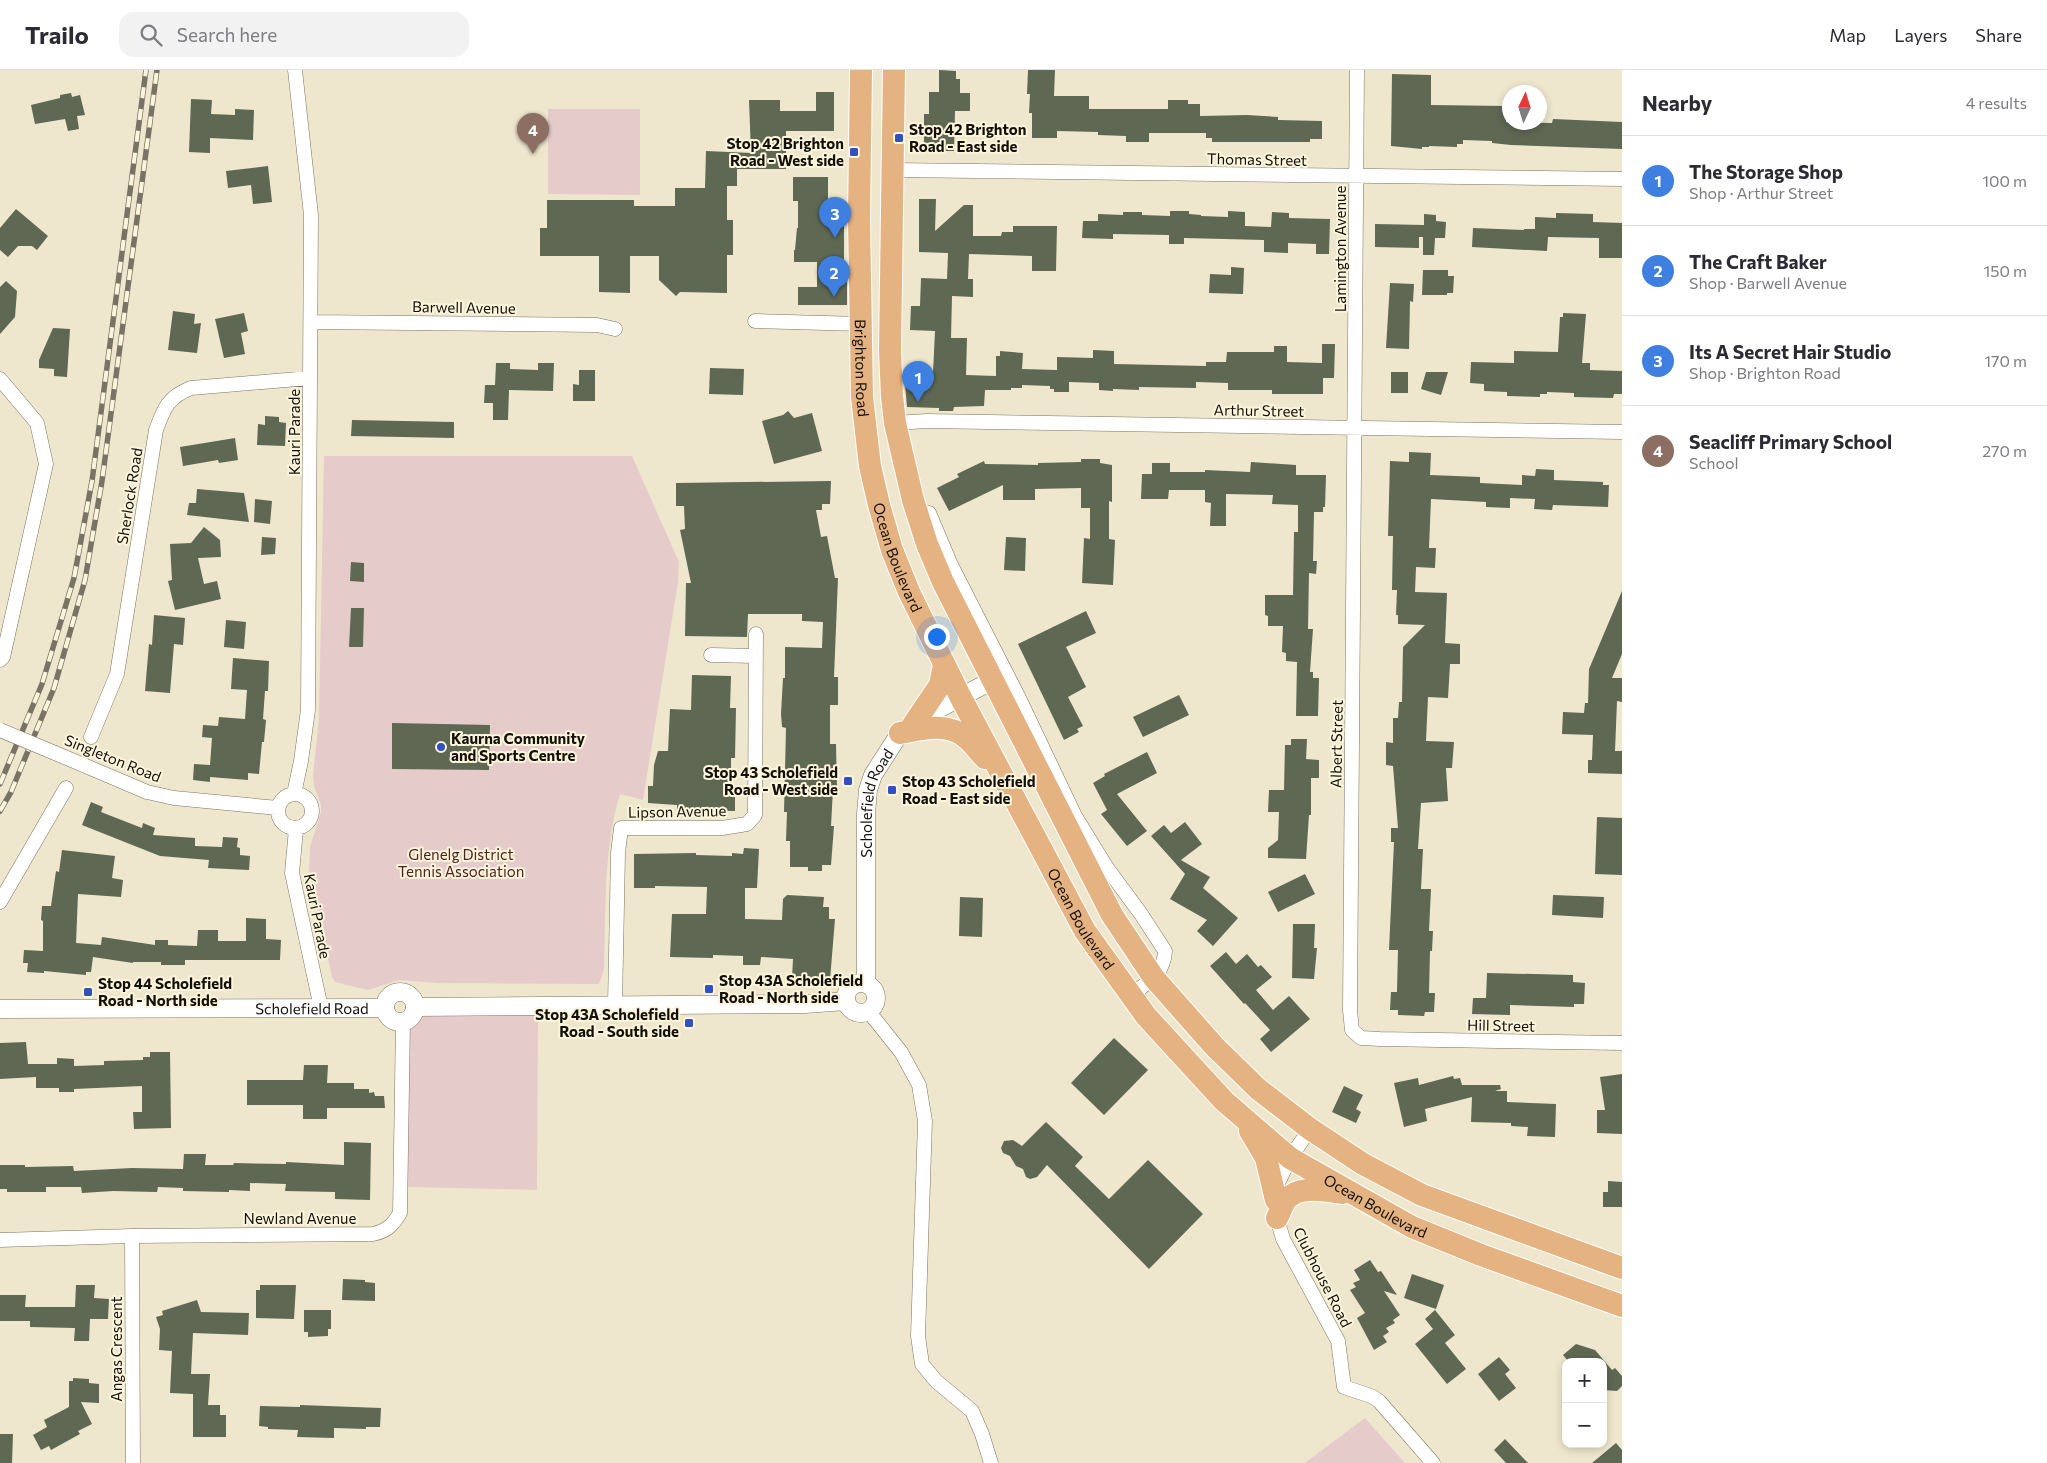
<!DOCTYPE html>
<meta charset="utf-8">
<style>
:root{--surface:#fff;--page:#f2f2f3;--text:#2b2b33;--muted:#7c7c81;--line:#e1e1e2;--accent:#ea580c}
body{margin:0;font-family:Commissioner,sans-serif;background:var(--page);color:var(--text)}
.controls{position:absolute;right:15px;bottom:15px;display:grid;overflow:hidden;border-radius:10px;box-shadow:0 2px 8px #0003}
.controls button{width:45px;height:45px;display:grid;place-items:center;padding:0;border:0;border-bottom:1px solid var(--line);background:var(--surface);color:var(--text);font:25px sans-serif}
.compass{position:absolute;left:1502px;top:15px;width:45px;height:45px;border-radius:50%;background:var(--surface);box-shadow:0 2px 8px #0003;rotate:4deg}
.you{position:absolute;left:936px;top:566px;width:18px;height:18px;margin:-12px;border:4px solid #fff;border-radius:50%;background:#1a73e8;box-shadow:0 0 0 8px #1a73e833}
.badge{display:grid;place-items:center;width:32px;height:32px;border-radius:50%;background:var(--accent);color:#fff;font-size:16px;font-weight:700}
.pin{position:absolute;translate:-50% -41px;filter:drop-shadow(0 1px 2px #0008)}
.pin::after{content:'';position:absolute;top:26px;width:18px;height:15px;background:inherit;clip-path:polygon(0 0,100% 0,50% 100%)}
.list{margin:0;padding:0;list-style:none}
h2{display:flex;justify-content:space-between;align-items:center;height:65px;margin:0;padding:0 20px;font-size:21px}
h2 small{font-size:16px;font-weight:400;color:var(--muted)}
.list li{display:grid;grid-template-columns:32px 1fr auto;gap:15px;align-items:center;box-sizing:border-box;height:90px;padding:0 20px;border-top:1px solid var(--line)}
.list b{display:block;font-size:19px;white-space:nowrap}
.list p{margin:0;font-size:16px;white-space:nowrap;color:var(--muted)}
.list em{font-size:16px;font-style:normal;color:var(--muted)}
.icon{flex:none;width:28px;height:28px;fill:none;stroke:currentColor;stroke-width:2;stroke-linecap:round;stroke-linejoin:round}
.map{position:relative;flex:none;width:1622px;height:1393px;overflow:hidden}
header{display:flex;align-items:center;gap:30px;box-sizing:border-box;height:70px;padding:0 25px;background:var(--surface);border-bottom:1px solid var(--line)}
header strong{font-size:24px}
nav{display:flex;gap:28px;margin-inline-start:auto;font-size:18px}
.search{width:350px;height:45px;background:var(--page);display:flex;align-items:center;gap:12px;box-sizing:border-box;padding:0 18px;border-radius:15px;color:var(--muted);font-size:19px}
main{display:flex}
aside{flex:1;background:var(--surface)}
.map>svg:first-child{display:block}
.green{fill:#e5ccca}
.building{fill:#5e6853}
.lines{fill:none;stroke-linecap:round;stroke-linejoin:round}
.minor-casing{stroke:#7b755f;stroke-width:15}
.tertiary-casing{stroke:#7b755f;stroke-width:19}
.primary-casing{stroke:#fff;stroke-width:24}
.minor{stroke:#fff;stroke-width:14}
.tertiary{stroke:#fff;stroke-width:18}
.primary{stroke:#e5b282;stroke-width:22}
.rail-casing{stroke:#787364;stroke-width:5.5}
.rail{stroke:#fcf5dc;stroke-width:4;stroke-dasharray:11;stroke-linecap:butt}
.minor-bridge-casing{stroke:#7b755f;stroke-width:15;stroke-linecap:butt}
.minor-bridge{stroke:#fff;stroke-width:14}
.poi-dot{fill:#3250c1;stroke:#fcf5dc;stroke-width:2}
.labels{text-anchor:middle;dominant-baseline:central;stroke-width:4;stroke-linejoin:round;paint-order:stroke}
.poi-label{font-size:15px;font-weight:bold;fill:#121008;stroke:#fcf5dc;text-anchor:start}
.street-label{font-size:15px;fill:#121008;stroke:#fcf5dc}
.park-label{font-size:15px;fill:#52211f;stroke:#fcf5dc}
</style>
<header>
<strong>Trailo</strong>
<div class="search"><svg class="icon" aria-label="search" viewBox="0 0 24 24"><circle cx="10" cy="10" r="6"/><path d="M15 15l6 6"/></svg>Search here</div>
<nav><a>Map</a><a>Layers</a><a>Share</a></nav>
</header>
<main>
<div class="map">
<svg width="1622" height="1393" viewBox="0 0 1622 1393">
<rect width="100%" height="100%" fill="#eee7ce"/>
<path class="green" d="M548,39H640V125L548,124Z
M324,386H632L679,492L678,512L643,730L620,724C603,781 606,841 604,900L599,914L437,913L399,910L368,920L343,914L335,912L332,907L309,800L310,777L321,742V735L314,716L313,705L319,649Z
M419,941L538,942L537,1120L408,1117V954L416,948Z
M1365,1348L1405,1393H1305Z"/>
<path class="building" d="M939,0L956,1V9H960V23H970V41H955L954,81H924V44H929V22H939Z
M1028,0H1055L1054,26H1089V39H1168V30H1188V34H1200V46L1247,45L1278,47V50L1322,51V69H1310V72H1212V68H1206V63H1149V72H1126V66L1098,65V62L1057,61V68H1032V43H1029L1030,24H1027Z
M1392,4L1431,5V35L1506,36V52L1552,53L1553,49L1622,52V79L1511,75L1492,73V71L1463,70V74H1457V77L1429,76V77H1422V79L1391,76Z
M816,22H834V61H786V99H737V116H727V150H733V185H727V223L680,222L676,226L659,210V186H630V223L599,222V186H540V158H547V130H634V136H675V118H705L706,81L751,83L749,30H780V41H816Z
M71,23L72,27L80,25L85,45L77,46L79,59L68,61L65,49L35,54L31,35L60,28V25Z
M191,29L212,30L211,44L235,45V39L254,40L253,70L210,68V83L189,82Z
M268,96L272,132L253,134L251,115L228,118L226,101Z
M793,107H828V148H844V197H847V235H798V217H817V192H794V180H795L797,158H798V131H793Z
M919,129H936L935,161L964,135H973V166H1001L1002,162H1013V156H1057L1056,201H1032V186L969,184L968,209H973V227L952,226L951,268H967L966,305L996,306V286H1000V281L1023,283L1022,299L1057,300V287L1093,288V280L1114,281V294L1206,296V292H1226L1227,282H1274V276H1287V292L1322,293V274H1335L1334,308H1323V324H1272V320H1228V313L1196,312V318L1139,317V320L1113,319V321L1099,320V313L1069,312V322H1054V319H1050V316L1022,315V318H1011V320H985L984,336L954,337L953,341H939V338L907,337L904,302L933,303L935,261L910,260L911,236H920L921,208L947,209L948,183L919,182Z
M16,139L48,166L37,180L32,176H18L8,187L0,180V158Z
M1170,141H1189V144L1201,145V146L1228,147V141L1245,142V156L1271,157L1272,142L1289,143V148L1330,149L1329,184H1316V174L1288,173V183L1264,182V170L1184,168V174H1169V165L1113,164V169L1082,168L1083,151H1098V144L1123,145V142H1142V145L1170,146Z
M1556,143L1593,144V152L1622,153V188H1599V168L1548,167L1547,181L1472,177L1473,158L1524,160V159H1535V147L1556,148Z
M1424,144L1436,145V151L1446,152L1445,168H1435L1434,185H1423V167H1419V178L1375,177V154L1424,155Z
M1231,197L1244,198L1243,224L1209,223L1210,204L1231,205Z
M1423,200H1448V206H1454L1453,223H1447V225H1422Z
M6,211L17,221L15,247L0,264V217Z
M1390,213L1414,214L1413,232L1410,231L1409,279L1386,278Z
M173,241L195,244L194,254L201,253L197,283L168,280Z
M244,243L248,261L241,263L245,284L224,288L215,249Z
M1563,243L1586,244L1582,293H1590V300L1622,301V324H1614L1613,328L1574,327V323L1547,322V324H1540V327L1507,326V322L1484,321V314L1470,313L1471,292L1514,293V281L1558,282L1560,247H1563Z
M53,258L70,259L67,307L54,306V299L39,298V290Z
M496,293H510V299L538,300V293H554L553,321L509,320L508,350H493V333H484L485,315H495Z
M710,298L744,299L743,325L709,324Z
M579,300H595V331H573V314L579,315Z
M1391,302H1408V323H1391Z
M1426,302H1448L1441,325L1421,319Z
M788,341L794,348L812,343L822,381L774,394L762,351L783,345Z
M265,346L279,347V352L286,353L285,376L257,375L258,354L265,355Z
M352,350L454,352V368L351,366Z
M235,368L238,390L219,393L218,390L183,396L180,377Z
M1409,382L1431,383L1430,405L1480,407V413L1522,415V405L1535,406L1536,399L1554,400V410L1603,412V415H1609L1608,437L1553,435L1552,440L1534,439L1535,429L1510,428V438L1486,437V432L1431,429L1429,478H1436L1435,498L1416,497L1415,522L1447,523L1445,573L1460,574V594H1450L1448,628L1428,627L1426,671L1454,672L1452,698H1446L1448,731L1421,733L1418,779H1423L1421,819H1431L1429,861H1433L1432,881H1430L1429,923H1435L1434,942H1425L1424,946L1398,945V940H1390L1391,922H1397L1398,880H1389L1394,772H1391V758H1398L1393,696L1386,695V672L1393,673V648H1398L1399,632H1402L1403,577L1425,555L1398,554V545H1396L1397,520H1392L1393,466H1388L1390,391L1409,392Z
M1081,389H1100V393L1112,395V432L1109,431V469L1115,470L1113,515L1082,513L1084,468L1090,469V438H1081V418L1035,419V430H1003V415L949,441L937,418L959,407L957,404L984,391L985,394L1038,395V393L1081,392Z
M1251,392L1296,395V405H1326L1325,437H1323V442H1314L1313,491H1317L1316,504L1309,503L1308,559H1313L1310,602H1313V608H1319L1318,646H1296L1297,592L1286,591V583L1282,582L1283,556H1268V546L1265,545V525H1293L1294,462H1298V435L1272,434L1273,425L1226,424V456H1210L1211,433L1205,432V420H1169L1168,429H1141L1142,404H1152V393H1170V402H1205V400L1250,402Z
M831,411L830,434H822V440H816L821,467L827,466L835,508H838L834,607H838V635H830V674H836L837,719H833L831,756H834L831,795H822V801H808V797H790V771H786L787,742H784L786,658L782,657L781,644L783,608H785V577L822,578L823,552L802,551V544H748L747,567L685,566L686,513H691L680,460L685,459L684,436H676V413Z
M197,419L244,423L249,452L187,445L189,433H196Z
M255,429L272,431L270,454L254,452Z
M204,457L220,470L221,487L198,488L204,514L217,511L221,529L175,540L168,511L172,510L170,474L191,473Z
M262,467L276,468L275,484L261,485Z
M1006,467L1026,468L1025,501L1004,500Z
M351,492L364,493V512L350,511Z
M1622,521V584L1612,608H1622V632L1617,631L1615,681H1622V704L1588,703V690H1592L1593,665L1562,664L1563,642L1584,643L1585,633H1588L1589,599Z
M351,538H364L363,577H349Z
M1086,541L1096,563L1066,577L1086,617L1068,627L1083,656L1077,659L1079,662L1064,670L1018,574Z
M154,545L185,548L183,575L174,574L170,623L145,621L149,574L152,575Z
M226,550L246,552L244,579L224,577Z
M233,588L269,591L268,621H265L263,649L266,650L264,672H262L259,704L248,703V710L210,707V712L193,710L194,694L210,695L212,668L202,667L203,655L218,656L219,647L245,649L247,620L231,619Z
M692,605L731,606L730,638H736L735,688H731V719H735V741L677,740V735L648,733V716H653L654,695L658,681H668L670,639L691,640Z
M1179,625L1189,645L1143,667L1133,647Z
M392,653L490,655L489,700L392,699Z
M1291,669H1307L1306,689L1319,690V708H1311V745H1309L1306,789L1268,788V778L1278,770L1279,742H1268L1269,720H1284L1285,675H1291Z
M1147,682L1157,703L1117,724L1147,761L1127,776L1101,744L1107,740L1093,713L1105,706L1104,704Z
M91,732L103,737L101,742L142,758L143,753L155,758L153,765L195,768V776L222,777L223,767L238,768L237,777L240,778V785L250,786L249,800L208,798L209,790L160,786L82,755Z
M1597,747L1622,748V805L1595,804Z
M1185,752L1202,774L1181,790L1210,807L1203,818L1238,848L1213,876L1197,861L1207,850L1170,829L1185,804L1151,766L1164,755L1171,763Z
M744,778L759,779L757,818H745V849L782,850L783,829L787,825L824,827L823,837H829V849H835L830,910L792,908L793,889L761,887L760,895H743V886L713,885V888L670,887L672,844H706L707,817L655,816V818H634V784L696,783V785L732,786V783L743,784Z
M62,780L115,786L112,808L123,810L121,827L78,824L76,873L101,875L102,867L155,875V870H168V875L197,876L198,860H218V871H246V848L266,849V869L281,870L280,890H185V895H161V892H133V893L93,887L91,902H86V905L44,901V903L27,902L28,893H23L24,880L43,881V851L41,850L42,836H51L56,801L59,802Z
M1305,804L1315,824L1278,842L1268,822Z
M1553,825L1604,827L1603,848L1552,845Z
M960,827L983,828L982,867L959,866Z
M1293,854H1315L1314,878H1317L1314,909L1292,908Z
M1226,882L1236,894L1247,884L1258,897L1261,895L1272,907L1256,920L1273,940L1289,926L1310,949L1271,982L1260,969L1270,960L1245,933L1244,934L1210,896Z
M1487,903L1573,905V912L1585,913L1584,934H1574V937L1510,935V945L1472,944L1473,928H1486Z
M1114,968L1148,1000L1104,1045L1071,1013Z
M26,972L28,994H57V988L74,989V996L104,995V991L143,990V987H150V982H170L171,1058L134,1059L133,1042H142V1016L74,1019V1022H59V1018H36V1007L0,1009V973Z
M304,995H328L327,1013H354V1019H369V1023L374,1022L375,1026H384L385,1038H327V1049H303V1035H247V1010H303Z
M1622,1004V1064L1597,1063V1040H1605L1600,1007Z
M1453,1006L1454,1009L1460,1008L1462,1015H1500L1501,1019L1495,1021H1507V1032L1556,1034L1555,1067L1527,1066L1528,1057L1511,1056V1053L1471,1052L1472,1027L1425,1039L1427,1051L1404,1057L1394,1013L1418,1008L1419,1015Z
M1344,1016L1363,1025L1356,1039L1361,1042L1356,1053L1332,1042Z
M1046,1052L1083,1087L1075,1096L1109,1129L1148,1090L1203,1144L1149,1199L1047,1095L1037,1107L1030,1109L1026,1107L1023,1099L1016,1096L1010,1086L1003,1083L1001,1078L1004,1071L1013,1070L1022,1076Z
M344,1072L371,1073L370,1130L335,1129V1122L285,1121L286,1114L250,1113V1121L229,1120V1122L183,1121V1118L158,1117L157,1122L113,1121L82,1123L81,1117H46V1122H7V1119H0V1095H25V1097L73,1096L74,1101L132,1098L183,1099L184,1084H206L205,1095H233L234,1093L286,1094V1092L344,1095Z
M1608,1111L1622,1112V1137H1603V1122H1608Z
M1370,1190L1378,1202L1381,1201L1397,1225L1384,1221L1400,1245L1393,1250L1395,1253L1386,1258L1389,1262L1383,1266L1387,1272L1374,1280L1357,1248L1365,1243L1350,1220L1356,1217L1353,1213L1360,1210L1354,1200Z
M1412,1204L1444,1215L1436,1239L1404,1228Z
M343,1209L365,1210V1212L375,1213V1231L342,1230Z
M76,1215H95L94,1228L109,1229L108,1249H90L89,1271H74L75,1258L30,1257V1251H0V1225H26L25,1237H75Z
M260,1215H296L294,1249L256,1248V1220H260Z
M197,1230L201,1242L249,1243L248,1265L193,1263L191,1304H210L208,1335H220V1345H226V1367H193V1324L170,1323L172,1281L159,1280L160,1259L156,1247L163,1245L162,1241Z
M304,1240H331V1259H328V1266L308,1267V1262H304Z
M1435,1240L1455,1265L1445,1273L1466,1299L1447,1314L1415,1274L1433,1259L1425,1249Z
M1576,1274L1595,1280L1612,1300L1615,1298L1622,1306V1316L1617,1321L1603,1320V1292H1569L1563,1285Z
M1499,1287L1510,1300L1505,1304L1516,1318L1499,1331L1478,1304Z
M73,1308L89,1309V1313L99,1314V1333L81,1332L92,1354L78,1361L80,1364L51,1380L49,1376L41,1380L33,1365L47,1357L44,1350L69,1337V1311H73Z
M300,1335L381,1338L380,1357H366V1359L334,1358V1368L297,1367L298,1360L268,1359V1357L259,1356L260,1336L300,1337Z
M0,1364H13L12,1393H0Z
M1505,1369L1528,1393H1506L1494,1380Z
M1616,1373L1622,1380V1393H1592Z"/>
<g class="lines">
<g class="minor-casing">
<path id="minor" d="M1357,0L1350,940L1352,960L1361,968L1380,969L1622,973
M892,100L1622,109
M755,251L861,254
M311,252L597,255L615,259
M0,309L37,353L46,394L3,587L0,590
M895,353L927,351L1622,362
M929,443L951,495L1018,626L1075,746L1107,798L1141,844L1165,881C1164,904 1148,912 1131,925
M711,585L756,586
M91,667L117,604L156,360C164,338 168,327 191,318L310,308
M55,683L147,722L174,728L278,738
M278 741a17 17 0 1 1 34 0a17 17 0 1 1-34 0Z
M294,724L301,691L308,640L311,145L295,0
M296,759L292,803L321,938
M0,832L66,718
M615,935L618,783L621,758H722L747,754L755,745L756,564
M869,942L901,982L919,1015L925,1051L918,1266L922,1294L936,1311L972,1341L982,1364L991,1393
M1310,1059L1290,1088L1277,1115V1148L1283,1169L1338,1271L1344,1317L1371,1326L1379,1331L1433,1393
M132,1166L133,1393
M0,1170L132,1166L373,1164C387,1161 393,1155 400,1143L403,952"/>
</g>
<g class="tertiary-casing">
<g id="tertiary">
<circle cx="861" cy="928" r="15"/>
<path id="s1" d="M866,913V744L868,720L873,705L900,663L923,647L993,610"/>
<circle cx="400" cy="937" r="15"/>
<path d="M415,937L805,934L846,931"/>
<path id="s2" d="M0,939L384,938"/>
</g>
</g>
<g class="primary-casing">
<g id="primary">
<path id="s3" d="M861,0L859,149L862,327L870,396L879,435L892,480L909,522L960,626L1085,861L1146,946L1224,1031L1290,1088L1412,1157L1481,1185L1622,1236"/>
<path d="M894,0L890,281L892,326L895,353L913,430L927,474L943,512L1112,845L1154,908L1214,976L1258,1019L1310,1059L1363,1094L1422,1125L1622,1198"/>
<path d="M913,655L940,615L944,595"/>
<path d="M900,663C922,659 946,652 965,667C973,673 978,681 985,688"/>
<path d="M1250,1061L1266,1088L1276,1130"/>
<path d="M1277,1148C1280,1143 1282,1135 1286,1130C1299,1114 1325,1121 1343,1123"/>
</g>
</g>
<use href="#minor" class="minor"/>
<use href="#tertiary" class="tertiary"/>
<use href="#primary" class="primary"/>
<g class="rail-casing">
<path id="rail" d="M0,714L42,614L74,508L92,411L146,0
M0,741L11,722L54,618L85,510L102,411L157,0"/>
</g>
<use href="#rail" class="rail"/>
<g class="minor-bridge-casing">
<path id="minor-bridge" d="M0,660L55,683"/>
</g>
<use href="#minor-bridge" class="minor-bridge"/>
</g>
<g class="poi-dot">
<rect x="894" y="63" width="10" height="10" rx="2.5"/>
<rect x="849" y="77" width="10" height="10" rx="2.5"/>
<circle cx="441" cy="677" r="5"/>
<rect x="843" y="706" width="10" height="10" rx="2.5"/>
<rect x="887" y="715" width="10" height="10" rx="2.5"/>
<rect x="704" y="914" width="10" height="10" rx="2.5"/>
<rect x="83" y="917" width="10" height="10" rx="2.5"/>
<rect x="684" y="948" width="10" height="10" rx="2.5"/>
</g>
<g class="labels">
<g class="poi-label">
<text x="909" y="59">Stop 42 Brighton<tspan x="909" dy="17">Road - East side</tspan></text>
<text x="844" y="73" text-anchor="end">Stop 42 Brighton<tspan x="844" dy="17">Road - West side</tspan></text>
<text x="451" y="668">Kaurna Community<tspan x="451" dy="17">and Sports Centre</tspan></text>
<text x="838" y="702" text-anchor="end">Stop 43 Scholefield<tspan x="838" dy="17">Road - West side</tspan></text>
<text x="902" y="711">Stop 43 Scholefield<tspan x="902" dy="17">Road - East side</tspan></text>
<text x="719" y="910">Stop 43A Scholefield<tspan x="719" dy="17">Road - North side</tspan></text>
<text x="98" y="913">Stop 44 Scholefield<tspan x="98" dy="17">Road - North side</tspan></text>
<text x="679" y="944" text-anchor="end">Stop 43A Scholefield<tspan x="679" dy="17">Road - South side</tspan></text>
</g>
<g class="street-label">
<text transform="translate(1257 89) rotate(1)">Thomas Street</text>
<text transform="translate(1340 179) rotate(-90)">Lamington Avenue</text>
<text transform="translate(464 237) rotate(1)">Barwell Avenue</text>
<text stroke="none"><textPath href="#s3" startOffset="298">Brighton Road</textPath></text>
<text transform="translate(1259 340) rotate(1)">Arthur Street</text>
<text transform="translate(294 362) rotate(-90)">Kauri Parade</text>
<text transform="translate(129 426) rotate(-81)">Sherlock Road</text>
<text stroke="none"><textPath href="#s3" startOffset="492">Ocean Boulevard</textPath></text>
<text transform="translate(1336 674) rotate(-89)">Albert Street</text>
<text transform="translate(113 688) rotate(22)">Singleton Road</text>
<text stroke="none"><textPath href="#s1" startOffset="182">Scholefield Road</textPath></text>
<text transform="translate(677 741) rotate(-1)">Lipson Avenue</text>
<text transform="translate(318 846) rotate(79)">Kauri Parade</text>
<text stroke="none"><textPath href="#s3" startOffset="898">Ocean Boulevard</textPath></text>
<text stroke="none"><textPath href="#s2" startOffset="312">Scholefield Road</textPath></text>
<text transform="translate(1501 955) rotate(1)">Hill Street</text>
<text stroke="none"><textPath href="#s3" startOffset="1316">Ocean Boulevard</textPath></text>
<text x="300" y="1148">Newland Avenue</text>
<text transform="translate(1323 1207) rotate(63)">Clubhouse Road</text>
<text transform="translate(116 1279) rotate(-90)">Angas Crescent</text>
</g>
<g class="park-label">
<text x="461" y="784">Glenelg District<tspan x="461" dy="17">Tennis Association</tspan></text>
</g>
</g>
</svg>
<div class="controls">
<button>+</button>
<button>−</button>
</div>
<svg class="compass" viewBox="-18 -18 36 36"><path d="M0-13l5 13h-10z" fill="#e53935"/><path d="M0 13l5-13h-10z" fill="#7c7c81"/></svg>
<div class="you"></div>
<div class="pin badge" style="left:918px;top:332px;background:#3f7fe0">1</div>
<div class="pin badge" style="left:834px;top:227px;background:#3f7fe0">2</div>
<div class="pin badge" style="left:835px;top:168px;background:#3f7fe0">3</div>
<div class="pin badge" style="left:533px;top:84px;background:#8d6e63">4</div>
</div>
<aside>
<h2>Nearby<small>4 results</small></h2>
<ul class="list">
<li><span class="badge" style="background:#3f7fe0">1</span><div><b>The Storage Shop</b><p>Shop · Arthur Street</p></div><em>100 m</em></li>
<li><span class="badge" style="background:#3f7fe0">2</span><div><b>The Craft Baker</b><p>Shop · Barwell Avenue</p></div><em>150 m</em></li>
<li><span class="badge" style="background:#3f7fe0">3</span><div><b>Its A Secret Hair Studio</b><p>Shop · Brighton Road</p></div><em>170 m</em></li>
<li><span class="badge" style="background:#8d6e63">4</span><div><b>Seacliff Primary School</b><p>School</p></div><em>270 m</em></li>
</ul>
</aside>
</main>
